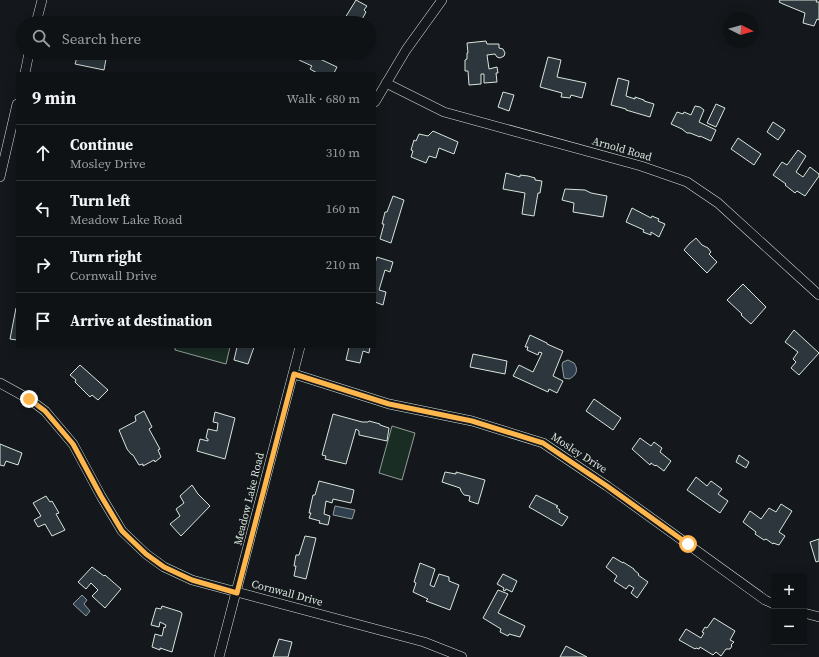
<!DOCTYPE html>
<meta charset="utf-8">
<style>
:root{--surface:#0f1215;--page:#1d2022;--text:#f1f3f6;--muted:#9b9ea0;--line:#2f3234}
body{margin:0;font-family:"Source Serif 4",serif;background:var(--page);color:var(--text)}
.controls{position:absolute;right:12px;bottom:12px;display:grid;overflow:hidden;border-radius:0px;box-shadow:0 2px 10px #0003}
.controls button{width:36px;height:36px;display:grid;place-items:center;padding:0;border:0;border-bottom:1px solid var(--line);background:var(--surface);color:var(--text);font:20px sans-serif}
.compass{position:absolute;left:723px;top:12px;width:36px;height:36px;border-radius:50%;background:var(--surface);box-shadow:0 2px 10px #0003;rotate:96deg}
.stop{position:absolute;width:12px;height:12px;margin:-9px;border:3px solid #ffb74d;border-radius:50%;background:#fff}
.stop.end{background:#ffb74d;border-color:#fff;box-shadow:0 1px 4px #0008}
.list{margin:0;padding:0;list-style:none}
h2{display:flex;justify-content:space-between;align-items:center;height:52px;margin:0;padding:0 16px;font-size:17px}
h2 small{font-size:13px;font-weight:400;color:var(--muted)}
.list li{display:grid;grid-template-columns:26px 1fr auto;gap:12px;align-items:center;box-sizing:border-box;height:56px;padding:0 16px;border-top:1px solid var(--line)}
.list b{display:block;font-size:15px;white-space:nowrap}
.list p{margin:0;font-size:13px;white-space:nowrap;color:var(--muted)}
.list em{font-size:13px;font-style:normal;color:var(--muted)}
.icon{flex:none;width:22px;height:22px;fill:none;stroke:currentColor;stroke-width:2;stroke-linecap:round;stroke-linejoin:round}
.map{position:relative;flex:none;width:819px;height:657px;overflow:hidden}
.search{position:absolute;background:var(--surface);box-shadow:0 2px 10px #0003;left:16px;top:16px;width:360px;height:44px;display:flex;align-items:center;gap:10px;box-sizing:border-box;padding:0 14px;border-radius:22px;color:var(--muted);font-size:15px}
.panel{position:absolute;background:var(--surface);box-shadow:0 2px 10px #0003;left:16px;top:72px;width:360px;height:276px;border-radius:0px}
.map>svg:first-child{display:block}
.green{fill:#1a2d24;stroke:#939e99}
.water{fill:#2f3f4d;stroke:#939e99}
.building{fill:#2c363c;stroke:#d8e6dc}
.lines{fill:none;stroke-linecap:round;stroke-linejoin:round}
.street-casing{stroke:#d8e6dc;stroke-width:10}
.street{stroke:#14181c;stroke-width:9}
.route{stroke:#ffb74d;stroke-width:5}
.labels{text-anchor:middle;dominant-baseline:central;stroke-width:3;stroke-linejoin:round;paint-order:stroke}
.street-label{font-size:11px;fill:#d8e6dc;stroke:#14181c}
</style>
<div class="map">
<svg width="819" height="657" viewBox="0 0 819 657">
<rect width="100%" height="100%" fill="#14181c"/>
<path class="green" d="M175,347H230L226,364L175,350Z
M392,426L415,433L402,480L379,473Z"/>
<path class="water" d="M568,360L574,363C579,370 576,376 569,379L564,378L562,365L563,362Z
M335,506L355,510L352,519L333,515Z
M82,595L87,600L84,604L90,611L86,616L73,604Z"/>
<path class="building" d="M356,0L367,6L364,10L366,12L360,23L358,21L357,23H353L345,18Z
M780,0H817L816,2H819V20L817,19L814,26L803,23L805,13L783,4L779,2Z
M82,18L98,21V23H81Z
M486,41L487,44H499V48L503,49L505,53L504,56L500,58L497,57L495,54L487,55L489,69L497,67L498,73H496L497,82L484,83V74H481V84L469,85L468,71H465V60L467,59V53H468L467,43Z
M77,53H91V55L106,59L104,70L75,64L78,54Z
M302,53H307L337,67L334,73H317L310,69L312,66L299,60Z
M548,57L561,60L557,77L586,83L582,98L571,95L570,98L561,97L562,93L540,87Z
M618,78L629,81L626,96L635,99V97L644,100V101L654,104L650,117L626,110V109L611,105Z
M503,92L514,95L509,111L498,107Z
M716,104L725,108L716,127L707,123Z
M695,106L700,107L704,110L699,122L716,130L711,141L700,136V137L690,133H687L682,129L671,124L677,112L683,114L684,112L691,115Z
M773,122L785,130L778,140L767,132Z
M433,131L458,142L454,154L439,148L436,158L429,156L426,163L411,157L413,151L411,150L414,140L416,141L419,134L428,136Z
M738,138L761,154L754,165L731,149Z
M798,150L806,156L796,172L803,177L810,167L819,174V176L805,196L797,191L795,193L785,185L786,184L773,175L782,162L787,165Z
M506,173L520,177V175L528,176L535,178V180L542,181L540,193H538L534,216L522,214L525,193L503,189Z
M565,189L585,190L591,193L607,196L603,217L573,212L574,203L562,200Z
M393,196L404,200L391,243L380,239L384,224H382L385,212H387Z
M632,208L651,218L652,216L659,219L658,221L665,224L659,237L651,232V235L643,232L644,230L626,222Z
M696,238L702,245L708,248L711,252L709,254L717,262L707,273L684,250L689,244Z
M377,257L393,262L390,272L385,270L379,290L386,292L383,305L375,302V263Z
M743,284L766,307L751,324L741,315L742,314L727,300Z
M16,308H17V340L10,339Z
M794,330L819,353L799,375L791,368L796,362L793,359L798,352L785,342Z
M530,335L547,343V344L563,351L553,376L563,381L557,393L549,389L548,392L513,376L519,365L533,372L542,353L539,352L538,355L527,350L528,347H525Z
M237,347H254L248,364L234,360Z
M349,347H370L369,353L363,351L360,363L346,360Z
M473,354L507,361L505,374L470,367Z
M80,365L108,390L98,400L92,395L90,397L75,382L76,380L70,375Z
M594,399L621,418L613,430L586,411Z
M144,411L152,427L149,429L160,449L158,450L161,457L155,462L154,460L143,466V464L139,465L133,455L131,454L127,449L119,430L136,421L135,416Z
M215,412L235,418L225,459L197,451L200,439L208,441V439L206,438L208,429L217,431L218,423L213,422Z
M333,414L362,422H368L369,421L380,424V425L389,428L387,441L359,435V431L356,429L346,464L325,459L326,456L322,455Z
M640,438L651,446L654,442L662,448L660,452L671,461L664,471L656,465L655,466L651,463L650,465L632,449Z
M0,444L22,453L18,465L6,461L4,466L0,465Z
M739,455L749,462L746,468L736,462Z
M445,472L456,474V472L485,480L478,504L469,501L470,496L464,495L461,491L460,488L442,482Z
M696,477L707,486L711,481L722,489L718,494L728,501L720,513L687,490Z
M319,481L354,490L351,503L333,499L332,503L326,501L324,514L330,516L328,525L319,523L320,521L309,518L311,513H309L313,495H315Z
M192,485L198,494L210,506L181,536L170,524L180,516L176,509L184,503L180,496Z
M536,495L558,506L556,507L560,510L559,512L568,517L562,526L529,507Z
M46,496L50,502L52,501L59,513L56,514L65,530L52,536L45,524L38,527L34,520L41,516L33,503Z
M781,504L792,511L779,532L785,536L779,545L773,543V544L766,539L764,540L755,534L756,532L743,522L750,511L761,519L769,508L776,512Z
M305,536L316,538L306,579L294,576L296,566H294L296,555H299Z
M819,539V561L816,562L810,542Z
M613,557L623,563V562L634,569V570L639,574L638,575L648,582L637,598L631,593L634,588L629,585L626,589L614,581L617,576L606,567Z
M420,563L435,569L430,585L434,587L439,574L449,577V581L459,585L450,610L426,601L428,599L413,592L416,583L414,582Z
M92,567L104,576L105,575L121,589L105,608L92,596L98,590L91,583L86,589L78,582Z
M503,574L517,581L512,592L506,589L505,591L503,590L504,588L497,584Z
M498,590L508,594L498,613L525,626L520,637L509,634L508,636L500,632L501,629L483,618Z
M162,606L181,612L182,614L172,652L160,648V650L152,647L155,634L162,636L164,627L165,628L166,625L160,622L159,627L151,625L156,608L161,609Z
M714,618L735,631L730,640L734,642L731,645L732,646L730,649H726L721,656L716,652L713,655L700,647L699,649L696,648L695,649L679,640L686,629L701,638L704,633L702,632L705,627L707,628Z
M279,639L292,642L288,657H273Z
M566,646L587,657H560Z"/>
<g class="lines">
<g class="street-casing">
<path id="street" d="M36,23L42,0
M25,73L29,53
M386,83L444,112L641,166L687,182L718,203L819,295
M375,102L406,50L442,0
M0,177L17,104
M294,374L389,404L472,421L543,443L607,486L765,600L774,604
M0,383L29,399L45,411L73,444L101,496L122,531L146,554L164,567L192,580L424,642L462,657
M804,613L819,617
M219,657L300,347"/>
</g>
<use href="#street" class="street"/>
</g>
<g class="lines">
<path class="route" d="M29,399L45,411L73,444L101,496L122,531L146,554L164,567L192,580L237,593L294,374L389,404L472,421L543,443L607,486L688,544"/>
</g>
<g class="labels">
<g class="street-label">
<text transform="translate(622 149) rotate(16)">Arnold Road</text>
<text transform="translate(579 453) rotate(33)">Mosley Drive</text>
<text transform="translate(249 499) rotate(-76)">Meadow Lake Road</text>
<text transform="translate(287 593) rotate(15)">Cornwall Drive</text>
</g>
</g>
</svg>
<div class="controls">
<button>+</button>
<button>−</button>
</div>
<svg class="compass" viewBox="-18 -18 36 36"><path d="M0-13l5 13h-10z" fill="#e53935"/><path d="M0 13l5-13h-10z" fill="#9b9ea0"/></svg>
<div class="stop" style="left:688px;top:544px"></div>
<div class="stop end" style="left:29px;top:399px"></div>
<div class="search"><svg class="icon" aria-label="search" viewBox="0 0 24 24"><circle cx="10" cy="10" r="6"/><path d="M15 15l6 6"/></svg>Search here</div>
<section class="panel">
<h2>9 min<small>Walk · 680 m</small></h2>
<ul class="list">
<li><svg class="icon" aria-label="ahead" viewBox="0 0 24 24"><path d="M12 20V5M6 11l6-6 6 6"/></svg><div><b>Continue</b><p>Mosley Drive</p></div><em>310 m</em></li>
<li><svg class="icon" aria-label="left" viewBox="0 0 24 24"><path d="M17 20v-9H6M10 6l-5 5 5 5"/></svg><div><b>Turn left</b><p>Meadow Lake Road</p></div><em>160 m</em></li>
<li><svg class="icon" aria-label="right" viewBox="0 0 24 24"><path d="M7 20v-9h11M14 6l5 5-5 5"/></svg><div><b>Turn right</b><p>Cornwall Drive</p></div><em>210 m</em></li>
<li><svg class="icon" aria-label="arrive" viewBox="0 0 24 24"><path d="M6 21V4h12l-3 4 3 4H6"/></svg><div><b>Arrive at destination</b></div></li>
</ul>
</section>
</div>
